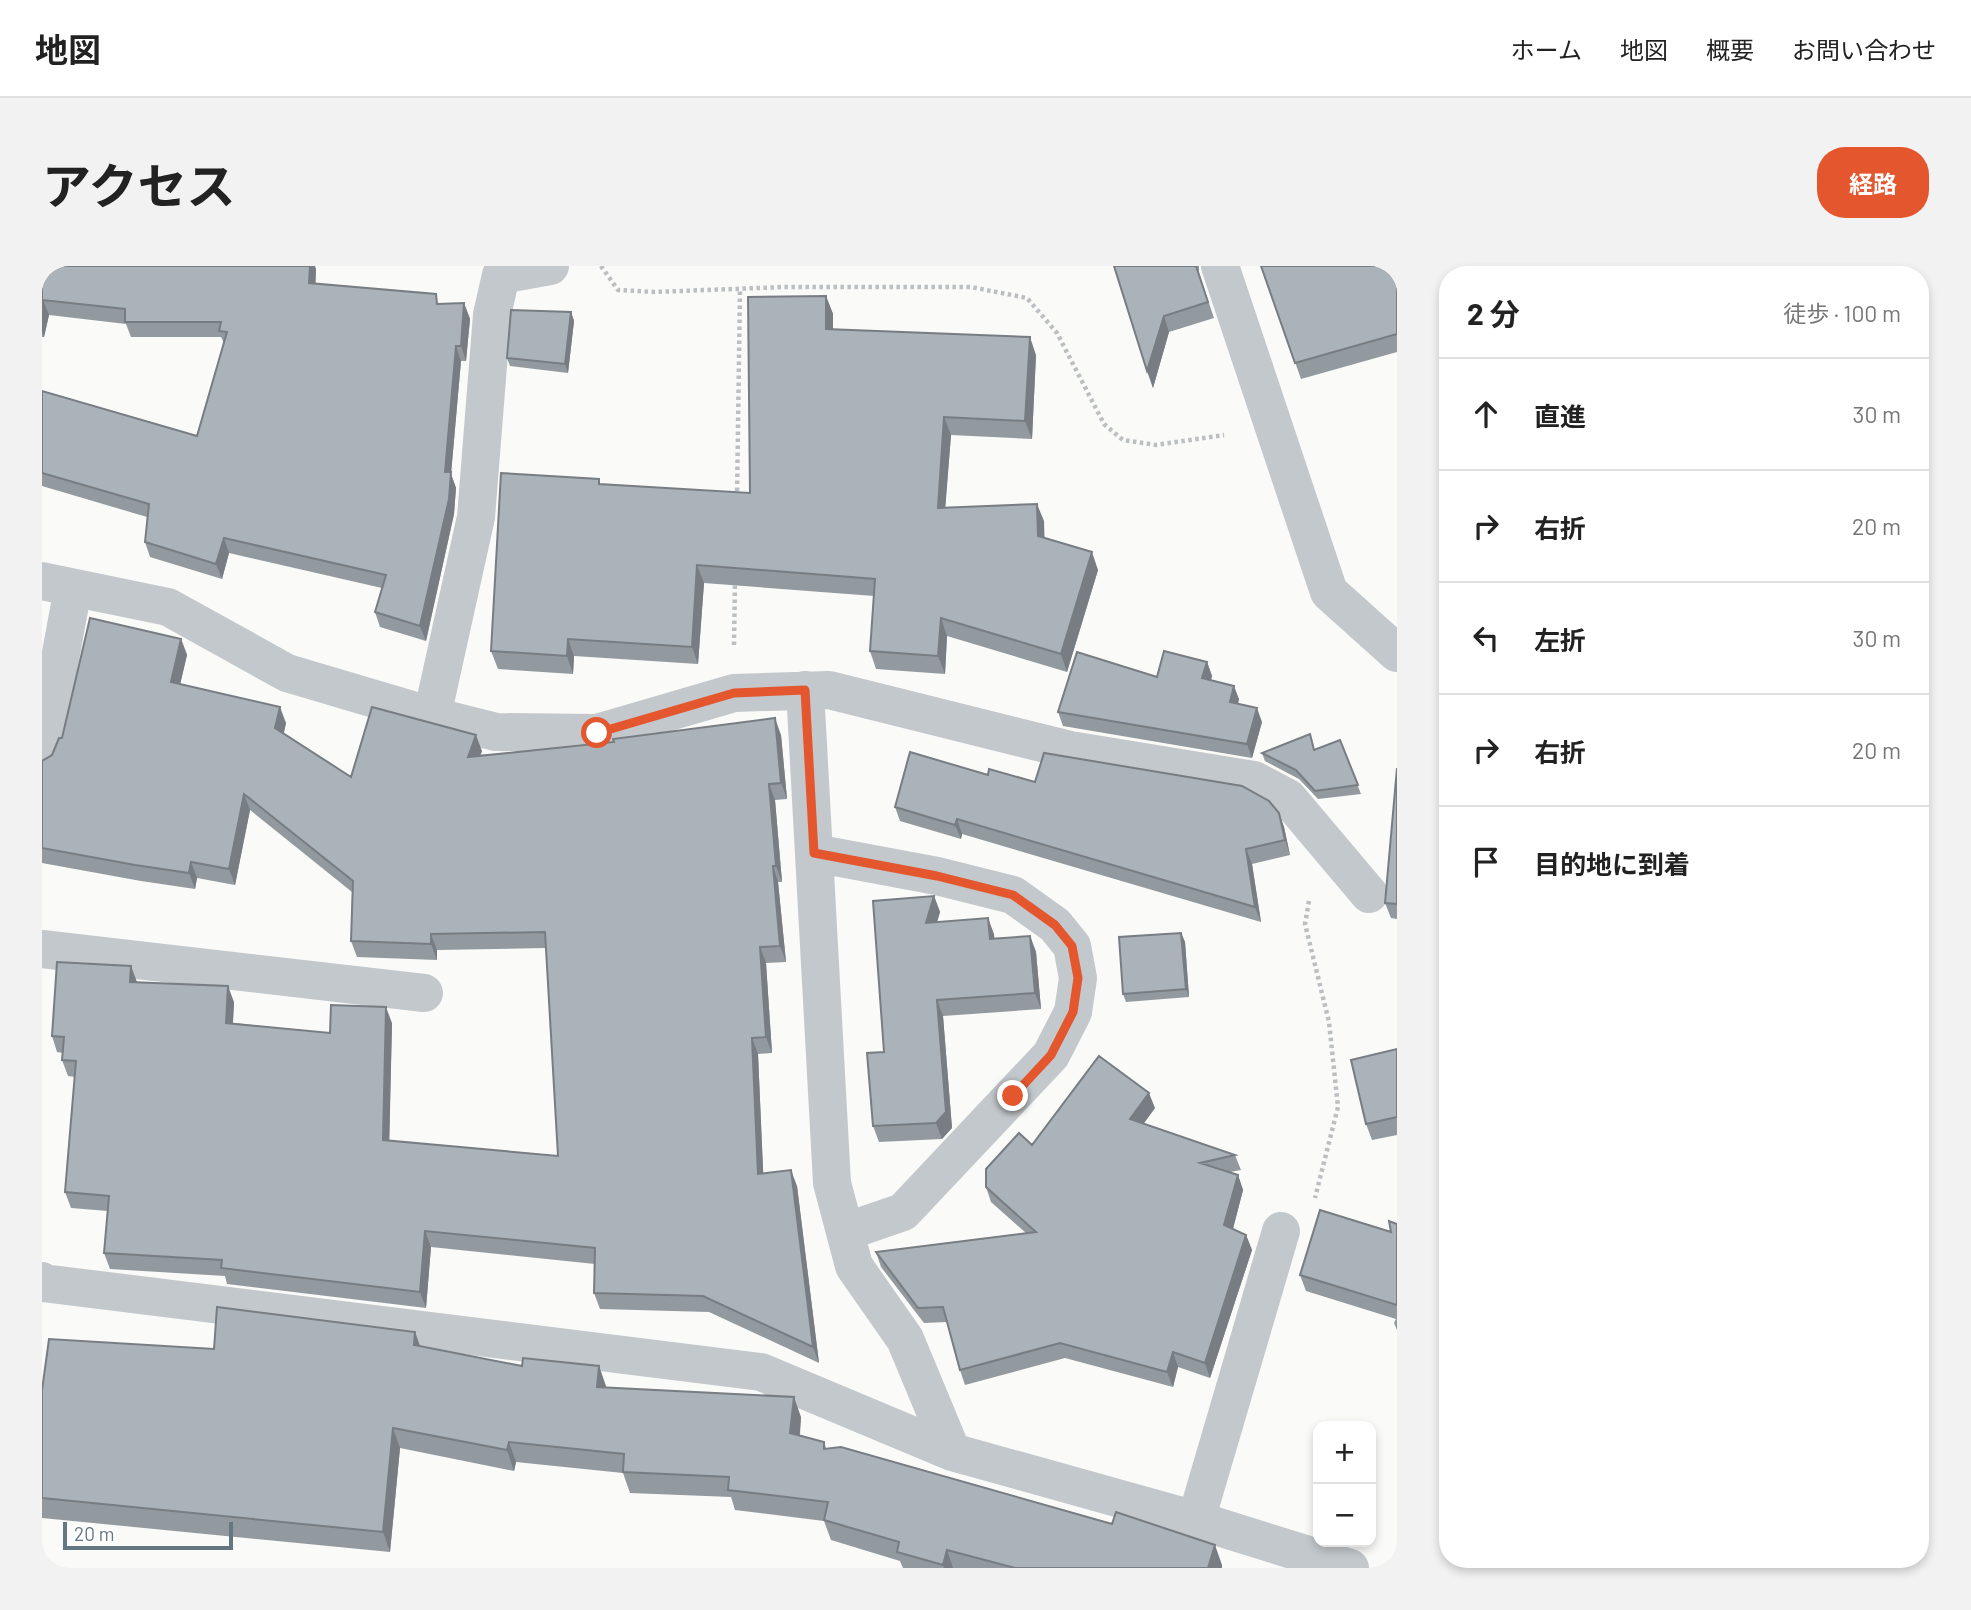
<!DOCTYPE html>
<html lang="ja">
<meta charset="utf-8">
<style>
:root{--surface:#fff;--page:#f2f2f2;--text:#222;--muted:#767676;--line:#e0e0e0;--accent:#e4572e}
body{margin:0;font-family:Barlow,"Noto Sans JP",sans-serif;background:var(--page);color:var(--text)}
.controls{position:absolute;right:21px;bottom:21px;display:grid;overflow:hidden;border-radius:14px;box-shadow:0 4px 10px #0003}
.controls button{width:63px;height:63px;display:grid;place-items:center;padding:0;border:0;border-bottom:2px solid var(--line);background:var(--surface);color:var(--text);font:35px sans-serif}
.scale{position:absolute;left:21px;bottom:18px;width:170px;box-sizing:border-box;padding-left:7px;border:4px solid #657683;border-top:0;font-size:19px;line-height:24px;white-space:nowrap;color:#657683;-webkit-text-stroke:5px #fff;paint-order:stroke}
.stop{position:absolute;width:21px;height:21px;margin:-16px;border:5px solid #e4572e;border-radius:50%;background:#fff}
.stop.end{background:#e4572e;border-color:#fff;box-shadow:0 2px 7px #0008}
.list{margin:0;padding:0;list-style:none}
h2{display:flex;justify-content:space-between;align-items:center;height:91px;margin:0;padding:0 28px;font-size:30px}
h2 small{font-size:23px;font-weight:400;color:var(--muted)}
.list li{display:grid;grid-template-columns:46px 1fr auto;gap:21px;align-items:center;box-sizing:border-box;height:112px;padding:0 28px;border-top:2px solid var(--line)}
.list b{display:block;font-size:26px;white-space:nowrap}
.list em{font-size:23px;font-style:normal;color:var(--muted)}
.icon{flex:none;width:38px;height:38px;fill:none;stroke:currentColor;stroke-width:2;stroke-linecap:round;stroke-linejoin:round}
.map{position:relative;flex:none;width:1355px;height:1302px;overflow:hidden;border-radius:28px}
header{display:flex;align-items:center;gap:42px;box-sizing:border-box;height:98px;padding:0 35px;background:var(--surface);border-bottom:2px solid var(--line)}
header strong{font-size:33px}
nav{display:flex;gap:38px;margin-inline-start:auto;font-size:24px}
.intro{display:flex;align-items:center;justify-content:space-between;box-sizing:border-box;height:168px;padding:0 42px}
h1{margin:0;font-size:49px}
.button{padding:18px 32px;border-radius:28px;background:var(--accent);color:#fff;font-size:24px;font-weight:700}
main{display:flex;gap:42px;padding:0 42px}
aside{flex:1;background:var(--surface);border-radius:28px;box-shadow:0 4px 10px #0003}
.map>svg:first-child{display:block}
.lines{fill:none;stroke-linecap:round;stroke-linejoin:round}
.path{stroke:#bbbfc2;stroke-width:4.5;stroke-dasharray:3.5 3.5;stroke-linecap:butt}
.minor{stroke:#c3c8cc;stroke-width:38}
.wall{fill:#929a9f}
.shaded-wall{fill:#777d82}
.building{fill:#aab3b9;stroke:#777d82;stroke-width:2}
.route{stroke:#e4572e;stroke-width:9}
</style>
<header>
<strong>地図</strong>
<nav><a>ホーム</a><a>地図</a><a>概要</a><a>お問い合わせ</a></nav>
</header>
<div class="intro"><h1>アクセス</h1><a class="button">経路</a></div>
<main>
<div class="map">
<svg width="1355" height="1302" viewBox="0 0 1355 1302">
<rect width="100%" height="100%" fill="#fafaf8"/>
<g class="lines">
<path class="path" d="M559,0L576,24L613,26L742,21H929L985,32L1015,67L1062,158L1081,174L1114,179L1182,169
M695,232L698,23
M692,379L693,314
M1267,635L1263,658L1287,756L1296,841L1273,932"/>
<path class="minor" d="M1178,0L1287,326L1355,387
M0,315L126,341L245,407L390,450L454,466L555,467L692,427L787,424L1028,484L1212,514L1246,532L1327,628
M763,424L790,917L812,1000L863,1073L910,1186
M390,450L434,251L450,49L459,9L508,0
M0,490L31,322
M772,587L895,610L971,629L1013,659L1030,680L1036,712L1031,746L1009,789L861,946L803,966
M0,683L382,727
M0,1015L1,1017L719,1106L910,1186L1154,1254L1308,1302
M1154,1254L1239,965"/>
</g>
<path class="wall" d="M0,0L274,3L273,18L398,38L422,37L428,53L424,95H419L409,208L414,222L412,248L384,375L338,361L333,346L340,322L187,287L180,313L108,291L103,276L105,251L0,220V125L155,170L182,77L179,71H89L84,58L7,49L2,71H0Z
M1072,0H1157V7L1172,52L1127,66L1111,122Z
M1219,0H1355V86L1259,113Z
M784,30L791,48V63L994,89L990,173L909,169L903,241L1002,255V272L1056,304L1025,406L905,370L903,408L834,403L828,385L832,330L662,317L656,398L532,390L531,408L456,403L449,385L559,218L708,227Z
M529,46L532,55L526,107L468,100L465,92Z
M139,373L145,389L138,418L244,457L242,467L309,511L440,485L438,489L739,469L745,533L733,534L740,616H736L744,696L724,697L730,787L716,788L721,907L755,920L777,1097L667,1046L558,1043L552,1027L553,998L389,981L384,1042L185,1018L183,1010L68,1003L62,987L66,945L29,942L23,926L33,811L26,810L20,794L21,787L15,786L10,770L94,716L192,736L191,757L288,767L350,757L347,875L516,890L504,682L395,684V694L315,691L309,675L310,626L208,544L193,619L155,612L153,623L99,615L0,597V495L10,489L20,472Z
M1165,396L1170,410L1169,414L1197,433L1196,438L1220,456L1210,492L1021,460L1016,446L1115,411Z
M1298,474L1319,528L1276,533L1257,513L1223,495L1220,487L1273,483Z
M1355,502V653L1349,652L1343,637Z
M946,509L993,516L1237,547L1242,561L1248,589L1210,598L1219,656L920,568L919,573L858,555L853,541Z
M892,630L898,646L895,656L946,652L952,672L988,670L994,686L999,743L901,750L910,862L900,873L837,876L831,860L842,786Z
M1139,667L1143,676L1147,731L1084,736L1081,728Z
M1355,783V869L1330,874L1324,858Z
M1113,842L1101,858L1193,889L1199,904L1188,906L1196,909L1201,924L1191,963L1204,969L1210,984L1168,1112L1136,1101L1131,1121L1023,1092L923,1119L918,1104L905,1056L882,1057L839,1001L834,986L984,967L949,936L944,921L990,879Z
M1355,958V1064L1352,1057L1354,1053L1264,1025L1258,1009L1349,966Z
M373,1066L378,1080L480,1100H557L564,1122L759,1151L758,1169L782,1176L784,1182L1180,1299V1302H861L858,1295L789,1274L782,1255L693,1244L689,1231L588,1227L581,1207L474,1196L472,1205L358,1182L348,1286L0,1252V1124L172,1083Z"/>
<path class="shaded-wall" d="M268,0H273L274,3L273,32L267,17Z
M784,30L791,48V81L784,63Z
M1,34L7,49L2,71L0,66V39Z
M422,37L428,53L424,95L419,80Z
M529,46L532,55L526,107L523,98Z
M1122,50L1127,66L1111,122L1105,105Z
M988,71L994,89L990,173L983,155Z
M414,80L419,95L409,208L414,222L412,248L384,375L378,360L403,206Z
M902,151L909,169L902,259L896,242Z
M995,238L1002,255L1003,288L996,270Z
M182,272L187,287L180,313L174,298Z
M1050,286L1056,304L1025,406L1019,388Z
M655,299L662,317L656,398L650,381Z
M899,352L905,370L903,408L896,390Z
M139,373L145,389L135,432L129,416Z
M526,373L532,390L531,408L525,390Z
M1165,396L1170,410L1165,426L1160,412Z
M1192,420L1197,433L1193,449L1188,436Z
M238,441L244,457L239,478L233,462Z
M1215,442L1220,456L1210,492L1205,478Z
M733,452L739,469L745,533L739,517Z
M434,469L440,485L432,507L426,491Z
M727,518L733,534L740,616L734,600Z
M202,528L208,544L193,619L187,603Z
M1237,547L1242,561L1248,589L1243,574Z
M915,553L920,568L919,573L913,559Z
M1204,583L1210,598L1219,656L1213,641Z
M149,596L155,612L153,623L147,607Z
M731,600L736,616L744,696L738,680Z
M892,630L898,646L890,673L884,657Z
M946,652L952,668L954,689L948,673Z
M1139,667L1143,676L1147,731L1144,723Z
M389,668L395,684V694L389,678Z
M988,670L994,686L999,743L993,727Z
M718,681L724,697L730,787L724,771Z
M89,700L95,716H88Z
M186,720L192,736L190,773L184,757Z
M895,734L901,750L910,862L900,873L894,857Z
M344,741L350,757L347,890L341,874Z
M710,772L716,788L722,924L716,908Z
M1107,827L1113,842L1094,868L1088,853Z
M749,904L755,920L777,1097L771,1081Z
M1196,909L1201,924L1188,974L1182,959Z
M383,965L389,981L384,1042L378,1026Z
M1204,969L1210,984L1168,1112L1163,1097Z
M373,1066L380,1086L372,1079Z
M1131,1086L1136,1101L1131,1121L1125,1106Z
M557,1100L564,1120L563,1142L555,1121Z
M752,1131L759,1151L756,1187L748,1167Z
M351,1162L358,1182L348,1286L341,1266Z
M467,1176L474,1196L472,1205L465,1184Z
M1173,1279L1180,1299V1302H1166Z
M905,1284L911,1302H902L901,1299Z"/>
<path class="building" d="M0,0H268L267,17L394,28L395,38L422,37L419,80H414L403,206H409L407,233L378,360L333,346L344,309L182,272L174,298L103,276L107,238L0,207V125L155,170L185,66L177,65L179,56H83V43L1,34L0,39Z
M1072,0H1154L1166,36L1122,50L1105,105Z
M1219,0H1355V68L1253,97Z
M784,30V63L988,71L983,155L902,151L896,242L995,238L996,270L1050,286L1019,388L899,352L896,390L828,385L833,313L655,299L650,381L526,373L525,390L449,385L459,207L557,213V218L708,227L706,31Z
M469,44L529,46L523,98L465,92Z
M48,352L139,373L129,416L238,441L233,462L309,511L330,441L434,469L426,491L572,476L571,473L733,452L739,517L727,518L734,600H731L738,680L718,681L724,771L710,772L716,908L749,904L771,1081L661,1030L552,1027L553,982L383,965L378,1026L179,1002L180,994L62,987L67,930L23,926L34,795L20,794L22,771L10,770L15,696L89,700L88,716L186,720L184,757L288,767L289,739L344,741L341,874L516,890L503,666L389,668V678L309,675L311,615L202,528L187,603L149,596L147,607L93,599L0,582V495L10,489L17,472H20Z
M1122,385L1165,396L1160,412L1192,420L1188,436L1215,442L1205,478L1016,446L1035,386L1115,411Z
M1268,468L1272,484L1298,474L1316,519L1273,525L1254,504L1220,487Z
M868,486L946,509L947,503L993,516L1002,487L1200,520L1227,535L1237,547L1243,574L1204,583L1213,641L915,553L913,559L853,541Z
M1355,502V638L1343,637Z
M892,630L884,657L946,652L948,673L988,670L993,727L895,734L904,846L894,857L831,860L825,787L842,786L831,635Z
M1139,667L1144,723L1081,728L1077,671Z
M1355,783V851L1324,858L1309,794Z
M1057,790L1107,827L1088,853L1193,889L1158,897L1196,909L1182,959L1204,969L1163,1097L1131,1086L1125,1106L1018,1077L918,1104L901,1041L876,1042L834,986L994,966L944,921V903L977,867L990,879Z
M1278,944L1349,966L1347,955L1355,958V1039L1258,1009Z
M175,1041L373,1066L372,1079L480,1100L481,1092L557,1100L555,1121L752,1131L748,1167L782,1176V1183L799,1181L1070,1258L1074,1246L1173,1279L1166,1302H973L905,1284L901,1299L855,1286L857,1276L782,1254L786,1236L686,1224L687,1211L581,1206L582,1188L467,1176L465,1184L351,1162L341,1266L0,1232V1124L7,1073L172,1083Z"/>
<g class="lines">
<path class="route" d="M555,467L692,427L763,424L772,587L895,610L971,629L1013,659L1030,680L1036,712L1031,746L1009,789L971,830"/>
</g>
</svg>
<div class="controls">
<button>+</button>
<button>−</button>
</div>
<div class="scale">20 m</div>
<div class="stop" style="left:555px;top:467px"></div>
<div class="stop end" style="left:971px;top:830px"></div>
</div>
<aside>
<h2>2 分<small>徒歩 · 100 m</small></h2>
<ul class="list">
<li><svg class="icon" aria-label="ahead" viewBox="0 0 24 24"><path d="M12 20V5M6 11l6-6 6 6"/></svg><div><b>直進</b></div><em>30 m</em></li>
<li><svg class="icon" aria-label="right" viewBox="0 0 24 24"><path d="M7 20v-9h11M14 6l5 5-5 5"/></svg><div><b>右折</b></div><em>20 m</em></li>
<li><svg class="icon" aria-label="left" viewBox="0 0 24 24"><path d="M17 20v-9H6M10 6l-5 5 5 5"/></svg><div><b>左折</b></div><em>30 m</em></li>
<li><svg class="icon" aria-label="right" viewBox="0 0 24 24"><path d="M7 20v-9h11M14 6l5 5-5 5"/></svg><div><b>右折</b></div><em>20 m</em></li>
<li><svg class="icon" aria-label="arrive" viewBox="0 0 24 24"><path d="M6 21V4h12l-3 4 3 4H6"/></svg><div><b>目的地に到着</b></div></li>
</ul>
</aside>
</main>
